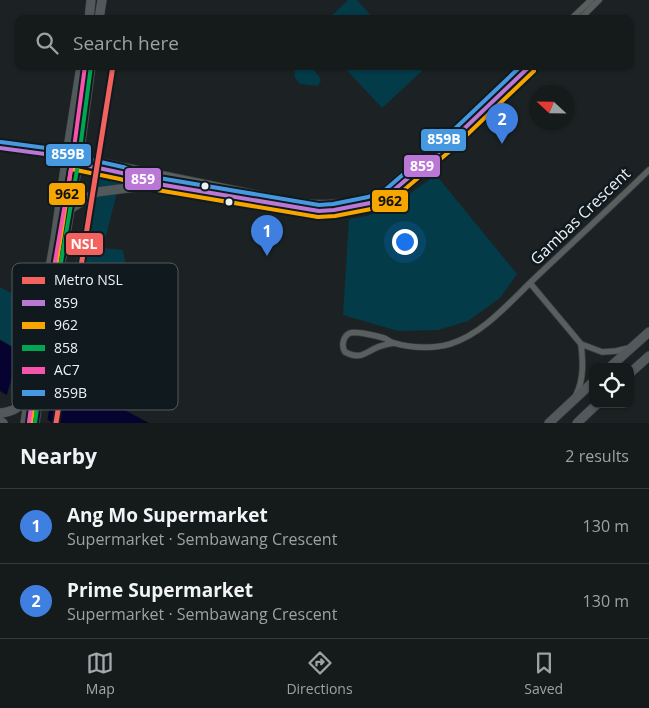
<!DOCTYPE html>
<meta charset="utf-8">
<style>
:root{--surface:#151a1a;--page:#1e2323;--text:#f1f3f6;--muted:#9da1a2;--line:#343839;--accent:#a3a9ab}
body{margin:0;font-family:"Open Sans",sans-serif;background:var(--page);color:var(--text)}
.controls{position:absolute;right:15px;bottom:15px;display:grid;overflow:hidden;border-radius:10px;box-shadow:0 1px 4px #0004}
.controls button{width:45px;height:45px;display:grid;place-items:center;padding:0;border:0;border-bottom:1px solid var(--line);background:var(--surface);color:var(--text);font:25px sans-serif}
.compass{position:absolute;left:529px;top:85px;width:45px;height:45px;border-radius:50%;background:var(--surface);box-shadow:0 1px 4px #0004;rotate:292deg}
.you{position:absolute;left:404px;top:241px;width:18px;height:18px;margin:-12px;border:4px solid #fff;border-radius:50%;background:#1a73e8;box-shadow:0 0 0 8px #1a73e833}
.badge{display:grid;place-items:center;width:32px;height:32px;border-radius:50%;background:var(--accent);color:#fff;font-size:16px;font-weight:700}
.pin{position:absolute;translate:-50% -41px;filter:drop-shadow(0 1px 2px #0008)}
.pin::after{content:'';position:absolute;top:26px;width:18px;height:15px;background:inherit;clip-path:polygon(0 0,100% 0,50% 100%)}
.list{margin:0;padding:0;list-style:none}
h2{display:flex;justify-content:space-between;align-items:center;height:65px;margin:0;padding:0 20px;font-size:21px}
h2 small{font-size:16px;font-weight:400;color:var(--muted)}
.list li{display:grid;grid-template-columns:32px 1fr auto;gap:15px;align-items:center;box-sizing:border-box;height:75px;padding:0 20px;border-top:1px solid var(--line)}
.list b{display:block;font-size:19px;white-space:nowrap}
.list p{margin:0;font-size:16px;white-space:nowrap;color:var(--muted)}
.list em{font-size:16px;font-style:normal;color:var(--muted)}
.icon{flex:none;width:28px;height:28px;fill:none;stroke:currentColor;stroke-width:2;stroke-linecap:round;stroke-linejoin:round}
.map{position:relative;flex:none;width:649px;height:423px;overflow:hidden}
.search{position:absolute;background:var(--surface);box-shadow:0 1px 4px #0004;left:15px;right:15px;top:15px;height:55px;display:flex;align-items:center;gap:12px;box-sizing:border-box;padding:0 18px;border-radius:10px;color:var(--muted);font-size:19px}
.sheet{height:215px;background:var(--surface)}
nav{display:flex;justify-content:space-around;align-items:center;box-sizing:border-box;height:70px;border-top:1px solid var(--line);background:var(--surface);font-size:14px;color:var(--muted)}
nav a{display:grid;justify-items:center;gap:2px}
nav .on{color:var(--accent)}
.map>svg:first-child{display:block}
.green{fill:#043b49}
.water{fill:#060330}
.pier{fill:#1c2223}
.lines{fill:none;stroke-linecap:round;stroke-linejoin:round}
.minor-casing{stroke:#383d3e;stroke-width:7}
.primary-casing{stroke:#383d3e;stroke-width:10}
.minor{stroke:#595e5e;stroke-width:5.5}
.primary{stroke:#52595c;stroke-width:9}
.bus-1-casing{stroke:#10191d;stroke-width:8}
.bus-2-casing{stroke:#10191d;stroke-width:8}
.bus-3-casing{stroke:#10191d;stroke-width:8}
.bus-4-casing{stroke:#10191d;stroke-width:8}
.bus-5-casing{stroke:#10191d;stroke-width:8}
.bus-1{stroke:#ba77d6;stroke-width:4}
.bus-2{stroke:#f7a600;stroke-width:4}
.bus-3{stroke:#00a651;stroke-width:4}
.bus-4{stroke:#f653ac;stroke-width:4}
.bus-5{stroke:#4699e1;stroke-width:4}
.metro-1-casing{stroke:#10191d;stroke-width:9}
.metro-1{stroke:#f3625e;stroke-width:5}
.bus-dot{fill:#ebf2f4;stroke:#10191d;stroke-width:2}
.labels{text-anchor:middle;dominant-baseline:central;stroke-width:5;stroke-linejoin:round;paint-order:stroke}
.street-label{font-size:16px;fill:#ebf2f4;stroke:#10191d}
.key{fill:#10191d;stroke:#525a5e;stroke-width:1}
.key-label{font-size:14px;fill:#ebf2f4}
.line-badge{stroke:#10191d;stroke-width:2}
.badge-label{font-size:14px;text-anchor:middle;font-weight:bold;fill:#fff}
.pale-badge-label{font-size:14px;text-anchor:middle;font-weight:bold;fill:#111}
</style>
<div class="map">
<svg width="649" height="423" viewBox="0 0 649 423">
<rect width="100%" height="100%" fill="#1c2223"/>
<path class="green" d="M348,0H357L374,19H328Z
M297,66H312L321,80L318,86L300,84L295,78L294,69Z
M343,66H418L422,71L382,108Z
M92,174L140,183L117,192L103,248L123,250L127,273L150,307L153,382L172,407L174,412L60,350Z
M436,175L517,274L500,298L468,321L438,330L398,331L343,315L349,219L367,216L394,205Z
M0,287L33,305L18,350L0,339Z"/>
<path class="water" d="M0,340L74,383L149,423H53L0,391Z"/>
<path class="pier" d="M20,349L56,369L47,422L6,398Z"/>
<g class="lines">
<g class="minor-casing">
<path id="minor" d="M571,19L591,0
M580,19L599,0
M0,148L60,156L66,161L122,173L158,184L286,206L319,211L334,210L370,203L388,195L446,146L530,66
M66,154L288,200C320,205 354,205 384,190L449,135L521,66
M530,283L581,344L602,352L616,351L629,348
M394,343C388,344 383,345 378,347C364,353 361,360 345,352C341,346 343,336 350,333C356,331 377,336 384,338C387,339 390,342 394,343C411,348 433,349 450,344C483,334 510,302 534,279C572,243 611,207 649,170
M576,395C584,379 583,362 581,344"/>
</g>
<g class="primary-casing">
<path id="primary" d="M89,19L91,0
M99,19L102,0
M70,209L97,192L158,184
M610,367L649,332
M630,373L649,356
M0,413C14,412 19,407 28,397
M0,421L3,423
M25,423L35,354L55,239L66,161L81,66
M35,423L42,372L78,164L91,66
M549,423L593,382
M577,423L597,404"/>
</g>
<use href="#minor" class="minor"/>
<use href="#primary" class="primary"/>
<g class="bus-1-casing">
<path id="bus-1" d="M0,148L60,156L66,161L122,173L158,184L319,211L334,210L370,203L388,195L446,146L530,66"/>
</g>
<g class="bus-2-casing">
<path id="bus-2" d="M31,423C44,338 59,254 71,169L120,179L157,190L318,217L335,216L371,209L392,200L450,151L534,71"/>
</g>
<g class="bus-3-casing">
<path id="bus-3" d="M35,423L42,372L78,164L91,66"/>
</g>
<g class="bus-4-casing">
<path id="bus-4" d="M29,422L36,371L72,163L85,66"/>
</g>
<g class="bus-5-casing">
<path id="bus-5" d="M1,142L61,150L69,155L123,167L159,178L319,205L333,204L368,197L385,190L442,141L521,66"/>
</g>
<use href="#bus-1" class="bus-1"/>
<use href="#bus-2" class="bus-2"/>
<use href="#bus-3" class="bus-3"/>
<use href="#bus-4" class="bus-4"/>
<use href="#bus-5" class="bus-5"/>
<g class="metro-1-casing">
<path id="metro-1" d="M56,423L113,66"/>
</g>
<use href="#metro-1" class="metro-1"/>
</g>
<g class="bus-dot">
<circle cx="205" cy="186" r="4.5"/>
<circle cx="229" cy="202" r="4.5"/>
</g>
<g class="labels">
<g class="street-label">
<text transform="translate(580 216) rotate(-44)">Gambas Crescent</text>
</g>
</g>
<rect x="12" y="263" width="166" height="147" rx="8" class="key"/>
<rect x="22" y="277" width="23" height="7" fill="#f3625e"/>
<rect x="22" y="300" width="23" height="6" fill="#ba77d6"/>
<rect x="22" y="322" width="23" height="7" fill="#f7a600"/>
<rect x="22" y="345" width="23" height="6" fill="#00a651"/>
<rect x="22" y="367" width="23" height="7" fill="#f653ac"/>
<rect x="22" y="390" width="23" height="6" fill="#4699e1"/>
<g class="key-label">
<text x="54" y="285">Metro NSL</text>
<text x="54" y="308">859</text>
<text x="54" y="330">962</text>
<text x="54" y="353">858</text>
<text x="54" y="375">AC7</text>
<text x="54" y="398">859B</text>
</g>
<g class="line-badge">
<rect x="420" y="128" width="47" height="24" rx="5" fill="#4699e1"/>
<rect x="45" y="143" width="47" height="24" rx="5" fill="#4699e1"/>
<rect x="403" y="154" width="38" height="24" rx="5" fill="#ba77d6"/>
<rect x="124" y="167" width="38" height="24" rx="5" fill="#ba77d6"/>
<rect x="48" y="182" width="38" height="24" rx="5" fill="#f7a600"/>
<rect x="371" y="189" width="38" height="24" rx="5" fill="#f7a600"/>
<rect x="65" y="232" width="39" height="24" rx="5" fill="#f3625e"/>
</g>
<g class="badge-label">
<text x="444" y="144">859B</text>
<text x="68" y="159">859B</text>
<text x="422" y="171">859</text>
<text x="143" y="184">859</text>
<text x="84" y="249">NSL</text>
</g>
<g class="pale-badge-label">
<text x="67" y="199">962</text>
<text x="390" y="206">962</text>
</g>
</svg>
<div class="controls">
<button><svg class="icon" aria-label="locate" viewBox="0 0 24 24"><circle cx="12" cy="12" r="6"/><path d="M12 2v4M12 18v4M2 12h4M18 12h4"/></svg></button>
</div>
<svg class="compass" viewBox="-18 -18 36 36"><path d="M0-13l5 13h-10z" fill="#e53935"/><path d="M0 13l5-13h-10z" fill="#9da1a2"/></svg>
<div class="you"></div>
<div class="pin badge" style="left:267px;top:256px;background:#3f7fe0">1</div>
<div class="pin badge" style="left:502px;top:144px;background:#3f7fe0">2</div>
<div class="search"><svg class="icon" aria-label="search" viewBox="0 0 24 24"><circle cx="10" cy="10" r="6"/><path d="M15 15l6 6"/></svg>Search here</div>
</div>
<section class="sheet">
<h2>Nearby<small>2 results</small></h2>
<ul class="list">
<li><span class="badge" style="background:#3f7fe0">1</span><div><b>Ang Mo Supermarket</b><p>Supermarket · Sembawang Crescent</p></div><em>130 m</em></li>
<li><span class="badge" style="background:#3f7fe0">2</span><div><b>Prime Supermarket</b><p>Supermarket · Sembawang Crescent</p></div><em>130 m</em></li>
</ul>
</section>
<nav>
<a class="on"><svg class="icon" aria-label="map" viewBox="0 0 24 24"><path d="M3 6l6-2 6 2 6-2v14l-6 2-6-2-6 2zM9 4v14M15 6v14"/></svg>Map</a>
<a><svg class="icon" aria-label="directions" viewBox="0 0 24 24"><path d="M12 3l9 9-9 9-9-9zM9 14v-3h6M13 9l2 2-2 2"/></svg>Directions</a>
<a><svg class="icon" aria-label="saved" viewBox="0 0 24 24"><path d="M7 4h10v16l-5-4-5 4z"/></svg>Saved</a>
</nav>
